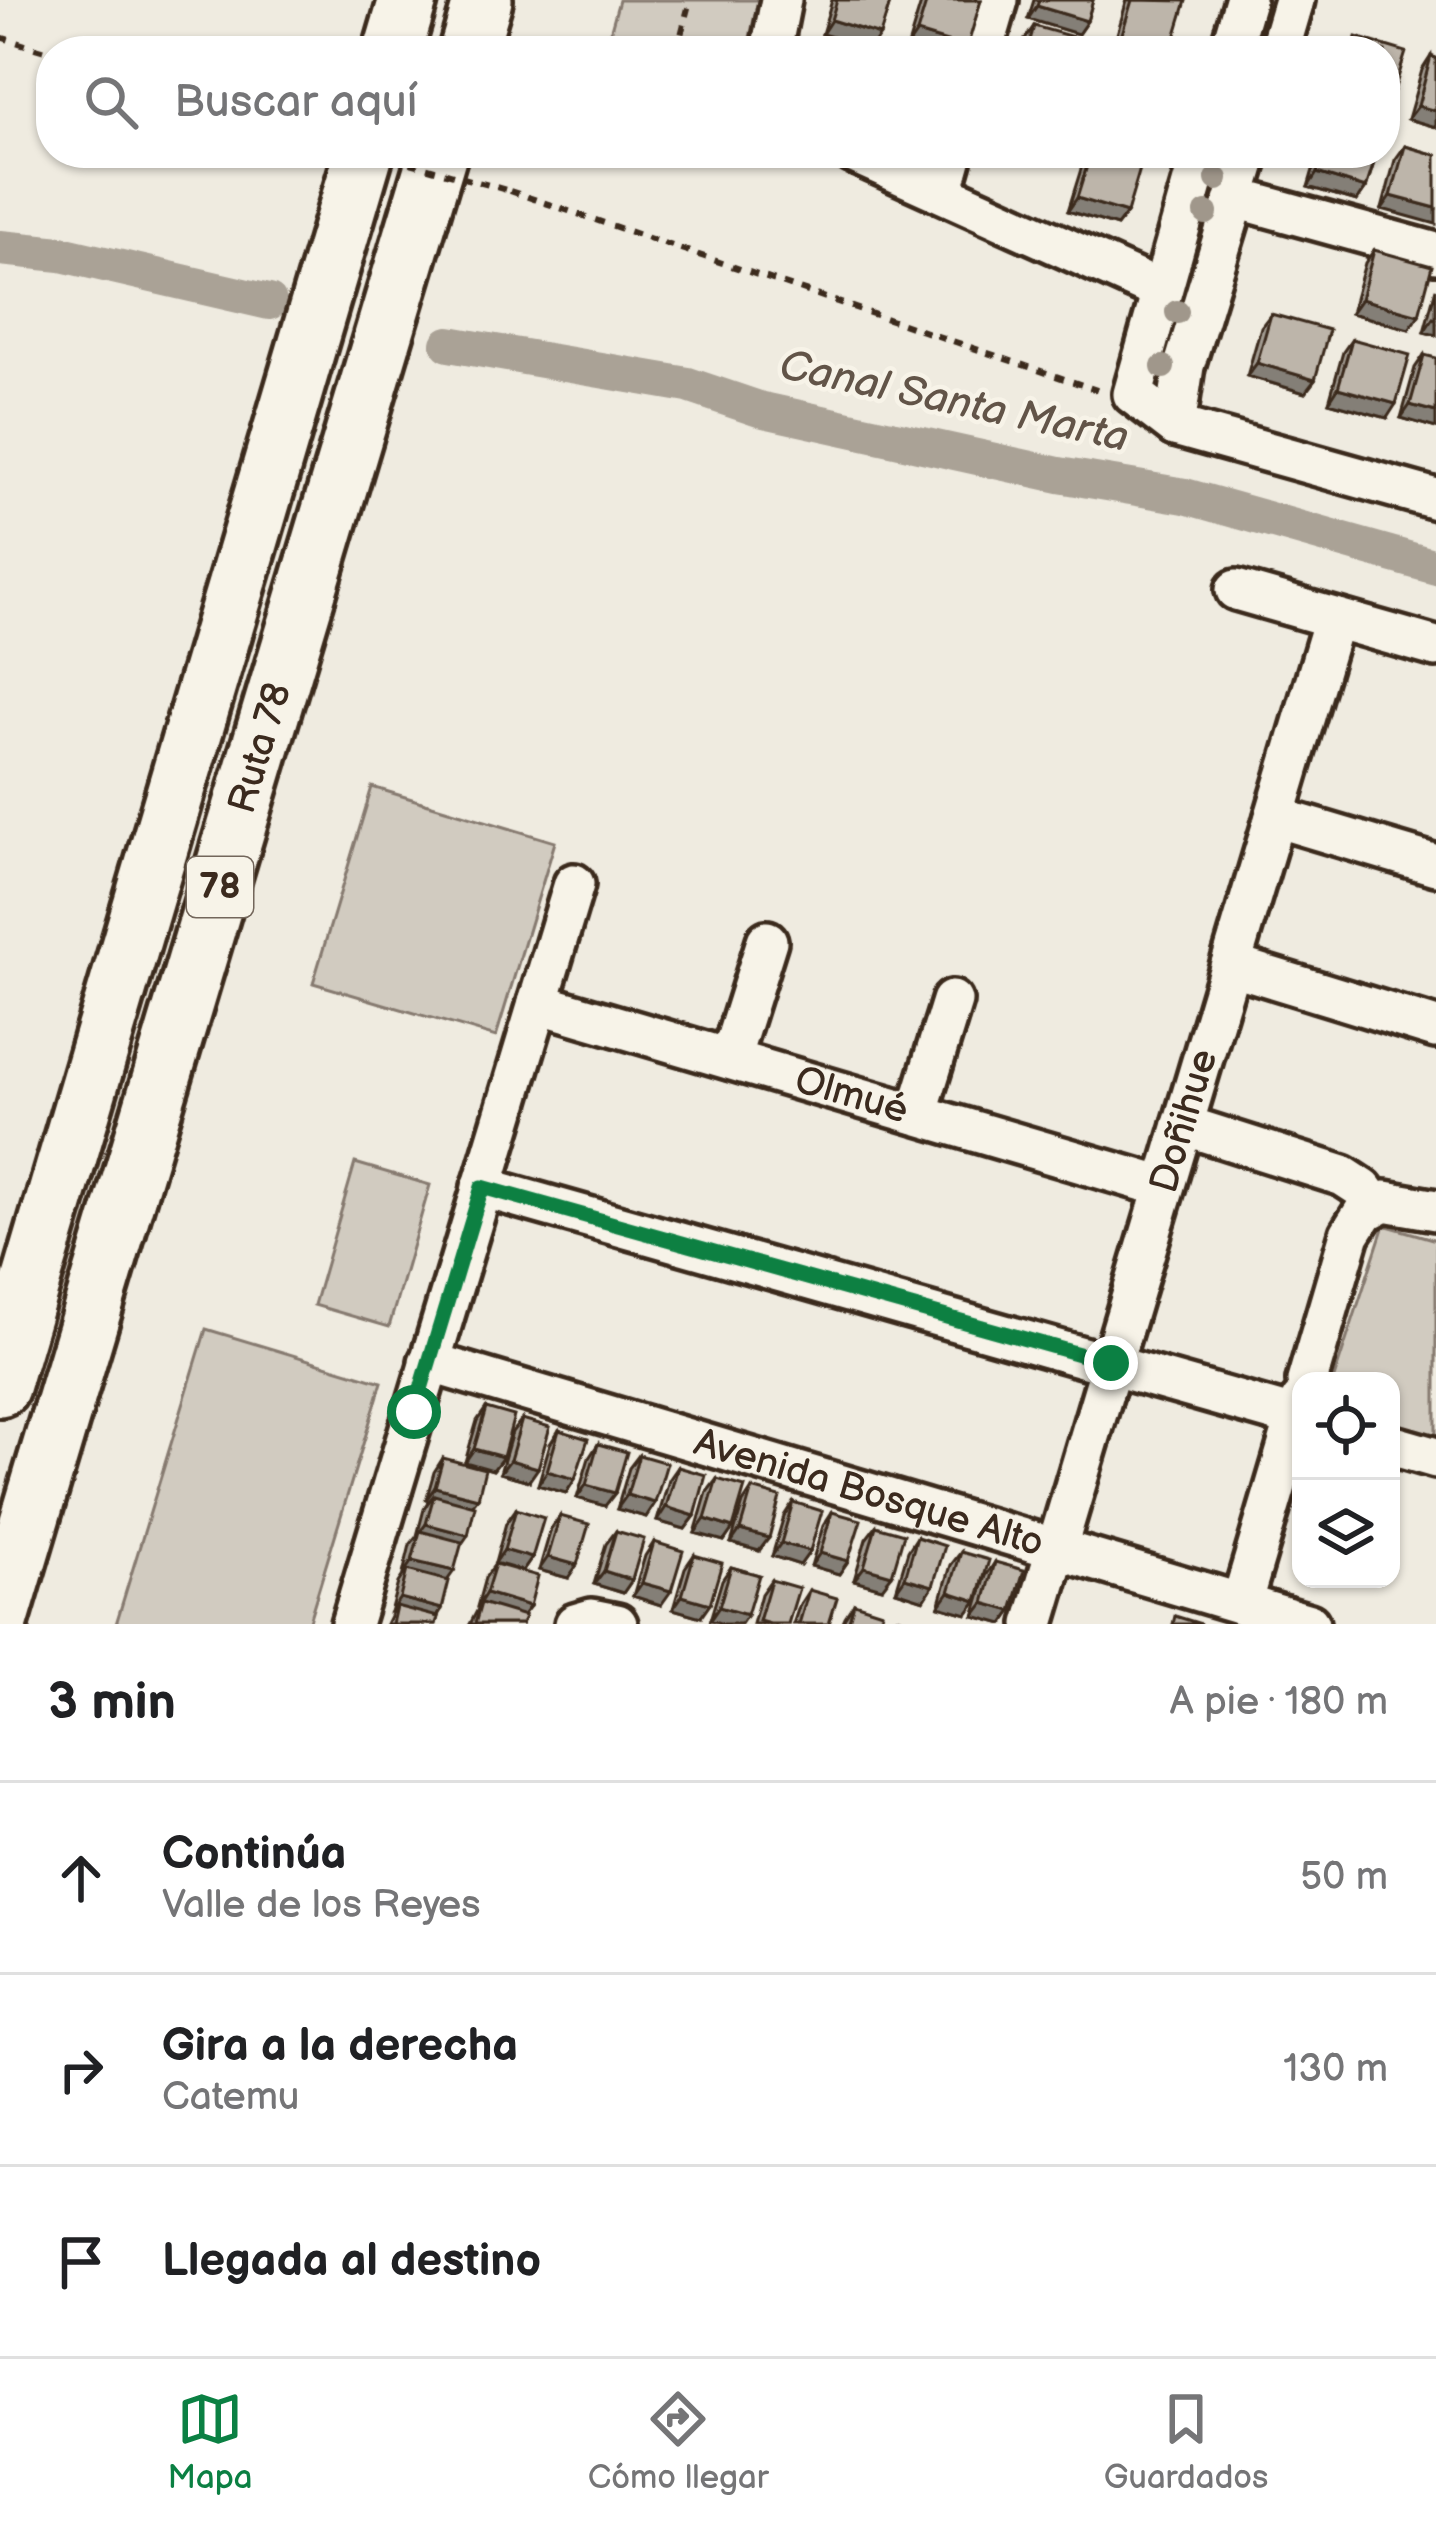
<!DOCTYPE html>
<html lang="es">
<meta charset="utf-8">
<style>
:root{--surface:#fff;--page:#f2f2f2;--text:#202124;--muted:#757577;--line:#e0e0e0;--accent:#0b8043}
body{margin:0;font-family:"Balsamiq Sans",sans-serif;background:var(--page);color:var(--text)}
.controls{position:absolute;right:36px;bottom:36px;display:grid;overflow:hidden;border-radius:24px;box-shadow:0 3px 9px #0004}
.controls button{width:108px;height:108px;display:grid;place-items:center;padding:0;border:0;border-bottom:3px solid var(--line);background:var(--surface);color:var(--text);font:60px sans-serif}
.stop{position:absolute;width:36px;height:36px;margin:-27px;border:9px solid #0b8043;border-radius:50%;background:#fff}
.stop.end{background:#0b8043;border-color:#fff;box-shadow:0 3px 12px #0008}
.list{margin:0;padding:0;list-style:none}
h2{display:flex;justify-content:space-between;align-items:center;height:156px;margin:0;padding:0 48px;font-size:51px}
h2 small{font-size:39px;font-weight:400;color:var(--muted)}
.list li{display:grid;grid-template-columns:78px 1fr auto;gap:36px;align-items:center;box-sizing:border-box;height:192px;padding:0 48px;border-top:3px solid var(--line)}
.list b{display:block;font-size:45px;white-space:nowrap}
.list p{margin:0;font-size:39px;white-space:nowrap;color:var(--muted)}
.list em{font-size:39px;font-style:normal;color:var(--muted)}
.icon{flex:none;width:66px;height:66px;fill:none;stroke:currentColor;stroke-width:2;stroke-linecap:round;stroke-linejoin:round}
.map{position:relative;flex:none;width:1436px;height:1624px;overflow:hidden}
.search{position:absolute;background:var(--surface);box-shadow:0 3px 9px #0004;left:36px;right:36px;top:36px;height:132px;display:flex;align-items:center;gap:30px;box-sizing:border-box;padding:0 42px;border-radius:48px;color:var(--muted);font-size:45px}
.sheet{height:732px;background:var(--surface)}
nav{display:flex;justify-content:space-around;align-items:center;box-sizing:border-box;height:168px;border-top:3px solid var(--line);background:var(--surface);font-size:33px;color:var(--muted)}
nav a{display:grid;justify-items:center;gap:6px}
nav .on{color:var(--accent)}
.map>svg:first-child{display:block}
.green{fill:#d1cbc0;stroke:#867a6f;stroke-width:3}
.lines{fill:none;stroke-linecap:round;stroke-linejoin:round}
.canal{stroke:#aaa296;stroke-width:36}
.minor-casing{stroke:#3b2a1e;stroke-width:48}
.highway-casing{stroke:#3b2a1e;stroke-width:66}
.path{stroke:#3b2a1e;stroke-width:6;stroke-dasharray:9 9;stroke-linecap:butt}
.minor{stroke:#f7f3e8;stroke-width:39}
.highway{stroke:#f7f3e8;stroke-width:57}
.path-bridge{stroke:#3b2a1e;stroke-width:6;stroke-dasharray:9 9;stroke-linecap:butt}
.tree{fill:#a0978b}
.wall{fill:#a39c92;stroke:#3b2a1e;stroke-width:3}
.shaded-wall{fill:#847f77;stroke:#3b2a1e;stroke-width:3}
.building{fill:#bdb5aa;stroke:#3b2a1e;stroke-width:3}
.route{stroke:#0b8043;stroke-width:15}
.labels{text-anchor:middle;dominant-baseline:central;stroke-width:9;stroke-linejoin:round;paint-order:stroke}
.shield{fill:#f7f3e8;stroke:#73665b;stroke-width:3}
.shield-label{font-size:36px;font-weight:bold;fill:#3b2a1e}
.street-label{font-size:39px;fill:#3b2a1e;stroke:#f7f3e8}
.water-label{font-size:42px;font-style:italic;fill:#625448;stroke:#f7f3e8}
</style>
<div class="map">
<svg width="1436" height="1624" viewBox="0 0 1436 1624">
<rect width="100%" height="100%" fill="#efebe0"/>
<filter id="ink" filterUnits="userSpaceOnUse"><feTurbulence type="fractalNoise" baseFrequency=".00833" numOctaves="2"/><feDisplacementMap in="SourceGraphic" scale="24" xChannelSelector="R" yChannelSelector="G"/><feConvolveMatrix kernelMatrix="1 2 1 2 8 2 1 2 1" color-interpolation-filters="sRGB"/></filter>
<g filter="url(#ink)">
<path class="green" d="M619,0H758L747,51H605Z
M372,787L555,842L496,1037L313,983Z
M355,1163L430,1185L389,1327L314,1305Z
M1384,1225L1436,1240V1444L1391,1429V1381H1333Z
M206,1329L382,1382L308,1624H116Z"/>
<g class="lines">
<path class="canal" d="M0,248L61,254L269,302
M449,344L688,385L759,409L1059,475L1185,496L1436,567"/>
<g class="minor-casing">
<g id="minor">
<path d="M771,51L781,0"/>
<path d="M983,51L998,0"/>
<path d="M1230,51L1245,0"/>
<path d="M1279,51L1294,0"/>
<path d="M854,153L1161,291"/>
<path d="M1201,153L1133,394L1175,426L1436,499"/>
<path d="M942,192L953,153"/>
<path d="M1236,198L1436,253"/>
<path d="M1175,426L1184,366L1249,153"/>
<path d="M1236,590L1436,647"/>
<path d="M1275,817L1436,865"/>
<path d="M1231,965L1436,1028"/>
<path id="s1" d="M538,1003L1164,1187"/>
<path d="M730,1059L767,941"/>
<path d="M917,1114L952,1001"/>
<path d="M1183,1125L1343,1176L1363,1189L1374,1205"/>
<path d="M482,1187L1301,1419"/>
<path id="s2" d="M429,1362L1309,1624"/>
<path d="M1307,1381L1350,1234L1364,1212L1385,1201L1436,1210"/>
<path d="M1391,1445L1436,1458"/>
<path d="M1241,1604L1301,1401"/>
<path d="M351,1624L574,884"/>
<path d="M575,1624L592,1619L617,1624"/>
<path id="s3" d="M1034,1624L1334,619"/>
</g>
</g>
<g class="highway-casing">
<g id="highway">
<path d="M393,51L408,0"/>
<path d="M468,51L483,0"/>
<path d="M0,1387L364,153"/>
<path id="s4" d="M0,1619L438,153"/>
</g>
</g>
<path class="path" d="M0,37L51,53
M650,48L661,51
M677,51L690,0
M510,191L1097,390"/>
<use href="#minor" class="minor"/>
<use href="#highway" class="highway"/>
<path class="path-bridge" d="M375,153L510,191"/>
</g>
<g class="tree">
<circle cx="1217" cy="179" r="12"/>
<circle cx="1206" cy="213" r="12"/>
<circle cx="1177" cy="312" r="12"/>
<circle cx="1163" cy="367" r="12"/>
</g>
<path class="wall" d="M832,0H891L880,35L871,48L822,34Z
M922,0H981L965,51H924L908,46Z
M1034,0H1093L1087,21L1078,34L1028,19Z
M1127,0H1182L1171,51H1112Z
M1034,26L1080,51H1021L1025,39Z
M1431,56L1436,127L1408,119L1422,70Z
M1405,146L1436,155L1382,209L1395,160Z
M1086,153H1137L1127,213L1117,226L1068,211Z
M1318,153H1377L1366,188L1357,201L1308,187Z
M1374,250L1409,329L1351,313L1365,263Z
M1436,288V335L1424,332Z
M1271,314L1315,380L1305,393L1247,376L1261,327Z
M1352,339L1387,418L1329,402L1343,352Z
M1424,355L1436,428L1401,418L1415,368Z
M486,1408L503,1457L493,1470L465,1462L477,1421Z
M522,1419L529,1481L500,1473L512,1432Z
M559,1430L575,1479L566,1493L538,1485L550,1444Z
M598,1444L605,1506L577,1498L589,1458Z
M639,1455L655,1503L646,1517L617,1509L629,1468Z
M443,1458L478,1498L472,1505L448,1580L436,1624H386L392,1612H390L398,1583L404,1574H403L410,1545L417,1536L424,1509L429,1501L426,1500L434,1472Z
M678,1467L695,1516L685,1529L657,1521L669,1480Z
M717,1479L733,1528L724,1541L695,1533L707,1492Z
M752,1489L759,1551L731,1543L743,1503Z
M793,1502L810,1551L800,1565L772,1556L784,1516Z
M516,1509L532,1558L523,1571L495,1563L506,1523Z
M832,1512L848,1561L839,1574L811,1566L823,1526Z
M560,1516L568,1578L539,1570L551,1529Z
M876,1526L882,1588L854,1580L866,1539Z
M616,1531L632,1580L623,1593L594,1584L606,1544Z
M917,1537L933,1586L924,1600L896,1591L908,1551Z
M654,1542L661,1605L633,1596L645,1556Z
M961,1552L967,1614L939,1606L951,1565Z
M694,1555L701,1617L673,1609L685,1568Z
M995,1562L1012,1611L1003,1624L974,1616L986,1576Z
M495,1564L530,1606L523,1615L522,1624H470L479,1607H477L485,1578Z
M731,1567L759,1575L710,1620L722,1580Z
M771,1580L788,1624H753L761,1594Z
M809,1590L829,1624H793L800,1604Z
M854,1603L878,1624H842L845,1617Z"/>
<path class="shaded-wall" d="M1037,6L1087,21L1078,34L1028,19Z
M831,20L880,35L871,48L822,34Z
M917,33L967,48L965,51H924L908,46Z
M1119,44L1143,51H1114Z
M1418,106L1436,111V127L1408,119Z
M1317,173L1366,188L1357,201L1308,187Z
M1391,196L1436,208V224L1382,209Z
M1077,198L1127,213L1117,226L1068,211Z
M1361,299L1419,315L1409,329L1351,313Z
M1433,318L1436,319V335L1424,332Z
M1257,363L1315,380L1305,393L1247,376Z
M1338,388L1396,404L1387,418L1329,402Z
M1410,405L1436,412V428L1401,418Z
M474,1449L503,1457L493,1470L465,1462Z
M510,1460L538,1468L529,1481L500,1473Z
M547,1471L575,1479L566,1493L538,1485Z
M586,1485L615,1493L605,1506L577,1498Z
M435,1487L478,1498L468,1511L434,1495L429,1501L426,1500Z
M627,1495L655,1503L646,1517L617,1509Z
M666,1507L695,1516L685,1529L657,1521Z
M705,1519L733,1528L724,1541L695,1533Z
M426,1524L468,1535L459,1548L419,1533Z
M740,1530L769,1538L759,1551L731,1543Z
M781,1543L810,1551L800,1565L772,1556Z
M504,1550L532,1558L523,1571L495,1563Z
M820,1553L848,1561L839,1574L811,1566Z
M548,1557L577,1565L568,1578L539,1570Z
M412,1561L454,1571L444,1585L407,1570L403,1574Z
M864,1567L892,1575L882,1588L854,1580Z
M604,1571L632,1580L623,1593L594,1584Z
M905,1578L933,1586L924,1600L896,1591Z
M642,1583L671,1591L661,1605L633,1596Z
M949,1592L977,1601L967,1614L939,1606Z
M486,1593L530,1606L520,1619L481,1603L477,1607Z
M682,1596L710,1604L701,1617L673,1609Z
M400,1598L442,1609L433,1623L396,1606L392,1612H390Z
M984,1603L1012,1611L1003,1624L974,1616Z
M719,1607L747,1615L741,1624H723L710,1620Z"/>
<path class="building" d="M837,0H891L880,35L831,20Z
M927,0H981L967,48L917,33Z
M1039,0H1093L1087,21L1037,6Z
M1132,0L1186,1L1171,51H1143L1119,44Z
M1034,26L1084,40L1080,51H1027Z
M1356,37L1406,52L1388,110L1385,109V51H1352Z
M1431,56L1436,58V111L1418,106Z
M1405,146L1436,155V208L1391,196Z
M1091,153H1137L1144,155L1127,213L1077,198Z
M1323,153H1377L1366,188L1317,173Z
M1374,250L1432,266L1419,315L1361,299Z
M1271,314L1329,330L1315,380L1257,363Z
M1352,339L1410,355L1396,404L1338,388Z
M1424,355L1436,358V412L1410,405Z
M486,1408L514,1416L503,1457L474,1449Z
M522,1419L550,1427L538,1468L510,1460Z
M559,1430L588,1439L575,1479L547,1471Z
M598,1444L627,1452L615,1493L586,1485Z
M639,1455L667,1463L655,1503L627,1495Z
M443,1458L485,1469L478,1498L435,1487Z
M678,1467L706,1475L695,1516L666,1507Z
M717,1479L745,1487L733,1528L705,1519Z
M752,1489L780,1497L769,1538L740,1530Z
M434,1495L475,1506L468,1535L426,1524Z
M793,1502L822,1511L810,1551L781,1543Z
M516,1509L544,1518L532,1558L504,1550Z
M832,1512L861,1520L848,1561L820,1553Z
M560,1516L589,1524L577,1565L548,1557Z
M876,1526L904,1534L892,1575L864,1567Z
M420,1531L462,1542L454,1571L412,1561Z
M616,1531L644,1539L632,1580L604,1571Z
M917,1537L945,1546L933,1586L905,1578Z
M654,1542L683,1551L671,1591L642,1583Z
M961,1552L989,1560L977,1601L949,1592Z
M694,1555L722,1563L710,1604L682,1596Z
M995,1562L1024,1570L1012,1611L984,1603Z
M495,1564L538,1576L530,1606L486,1593Z
M731,1567L759,1575L747,1615L719,1607Z
M407,1570L449,1581L442,1609L400,1598Z
M771,1580L799,1588L788,1624H770L759,1621Z
M809,1590L837,1598L829,1624H799Z
M481,1603L525,1616L522,1624H475Z
M854,1603L882,1612L878,1624H848Z
M396,1606L438,1617L436,1624H392Z
M1175,1616L1201,1624H1173Z
M897,1617L921,1624H895Z"/>
</g>
<g class="lines" filter="url(#ink)">
<path class="route" d="M414,1412L482,1187L1111,1363"/>
</g>
<g class="labels">
<rect class="shield" x="187" y="857" width="66" height="60" rx="9"/>
<g class="shield-label">
<text x="220" y="887">78</text>
</g>
<g class="street-label">
<text stroke="none"><textPath href="#s4" startOffset="909">Ruta 78</textPath></text>
<text stroke="none"><textPath href="#s1" startOffset="327">Olmué</textPath></text>
<text stroke="none"><textPath href="#s3" startOffset="525">Doñihue</textPath></text>
<text stroke="none"><textPath href="#s2" startOffset="459">Avenida Bosque Alto</textPath></text>
</g>
<g class="water-label">
<text transform="translate(954 402) rotate(12)">Canal Santa Marta</text>
</g>
</g>
</svg>
<div class="controls">
<button><svg class="icon" aria-label="locate" viewBox="0 0 24 24"><circle cx="12" cy="12" r="6"/><path d="M12 2v4M12 18v4M2 12h4M18 12h4"/></svg></button>
<button><svg class="icon" aria-label="layers" viewBox="0 0 24 24"><path d="M12 4l9 5-9 5-9-5zM3 14l9 5 9-5"/></svg></button>
</div>
<div class="stop" style="left:414px;top:1412px"></div>
<div class="stop end" style="left:1111px;top:1363px"></div>
<div class="search"><svg class="icon" aria-label="search" viewBox="0 0 24 24"><circle cx="10" cy="10" r="6"/><path d="M15 15l6 6"/></svg>Buscar aquí</div>
</div>
<section class="sheet">
<h2>3 min<small>A pie · 180 m</small></h2>
<ul class="list">
<li><svg class="icon" aria-label="ahead" viewBox="0 0 24 24"><path d="M12 20V5M6 11l6-6 6 6"/></svg><div><b>Continúa</b><p>Valle de los Reyes</p></div><em>50 m</em></li>
<li><svg class="icon" aria-label="right" viewBox="0 0 24 24"><path d="M7 20v-9h11M14 6l5 5-5 5"/></svg><div><b>Gira a la derecha</b><p>Catemu</p></div><em>130 m</em></li>
<li><svg class="icon" aria-label="arrive" viewBox="0 0 24 24"><path d="M6 21V4h12l-3 4 3 4H6"/></svg><div><b>Llegada al destino</b></div></li>
</ul>
</section>
<nav>
<a class="on"><svg class="icon" aria-label="map" viewBox="0 0 24 24"><path d="M3 6l6-2 6 2 6-2v14l-6 2-6-2-6 2zM9 4v14M15 6v14"/></svg>Mapa</a>
<a><svg class="icon" aria-label="directions" viewBox="0 0 24 24"><path d="M12 3l9 9-9 9-9-9zM9 14v-3h6M13 9l2 2-2 2"/></svg>Cómo llegar</a>
<a><svg class="icon" aria-label="saved" viewBox="0 0 24 24"><path d="M7 4h10v16l-5-4-5 4z"/></svg>Guardados</a>
</nav>
